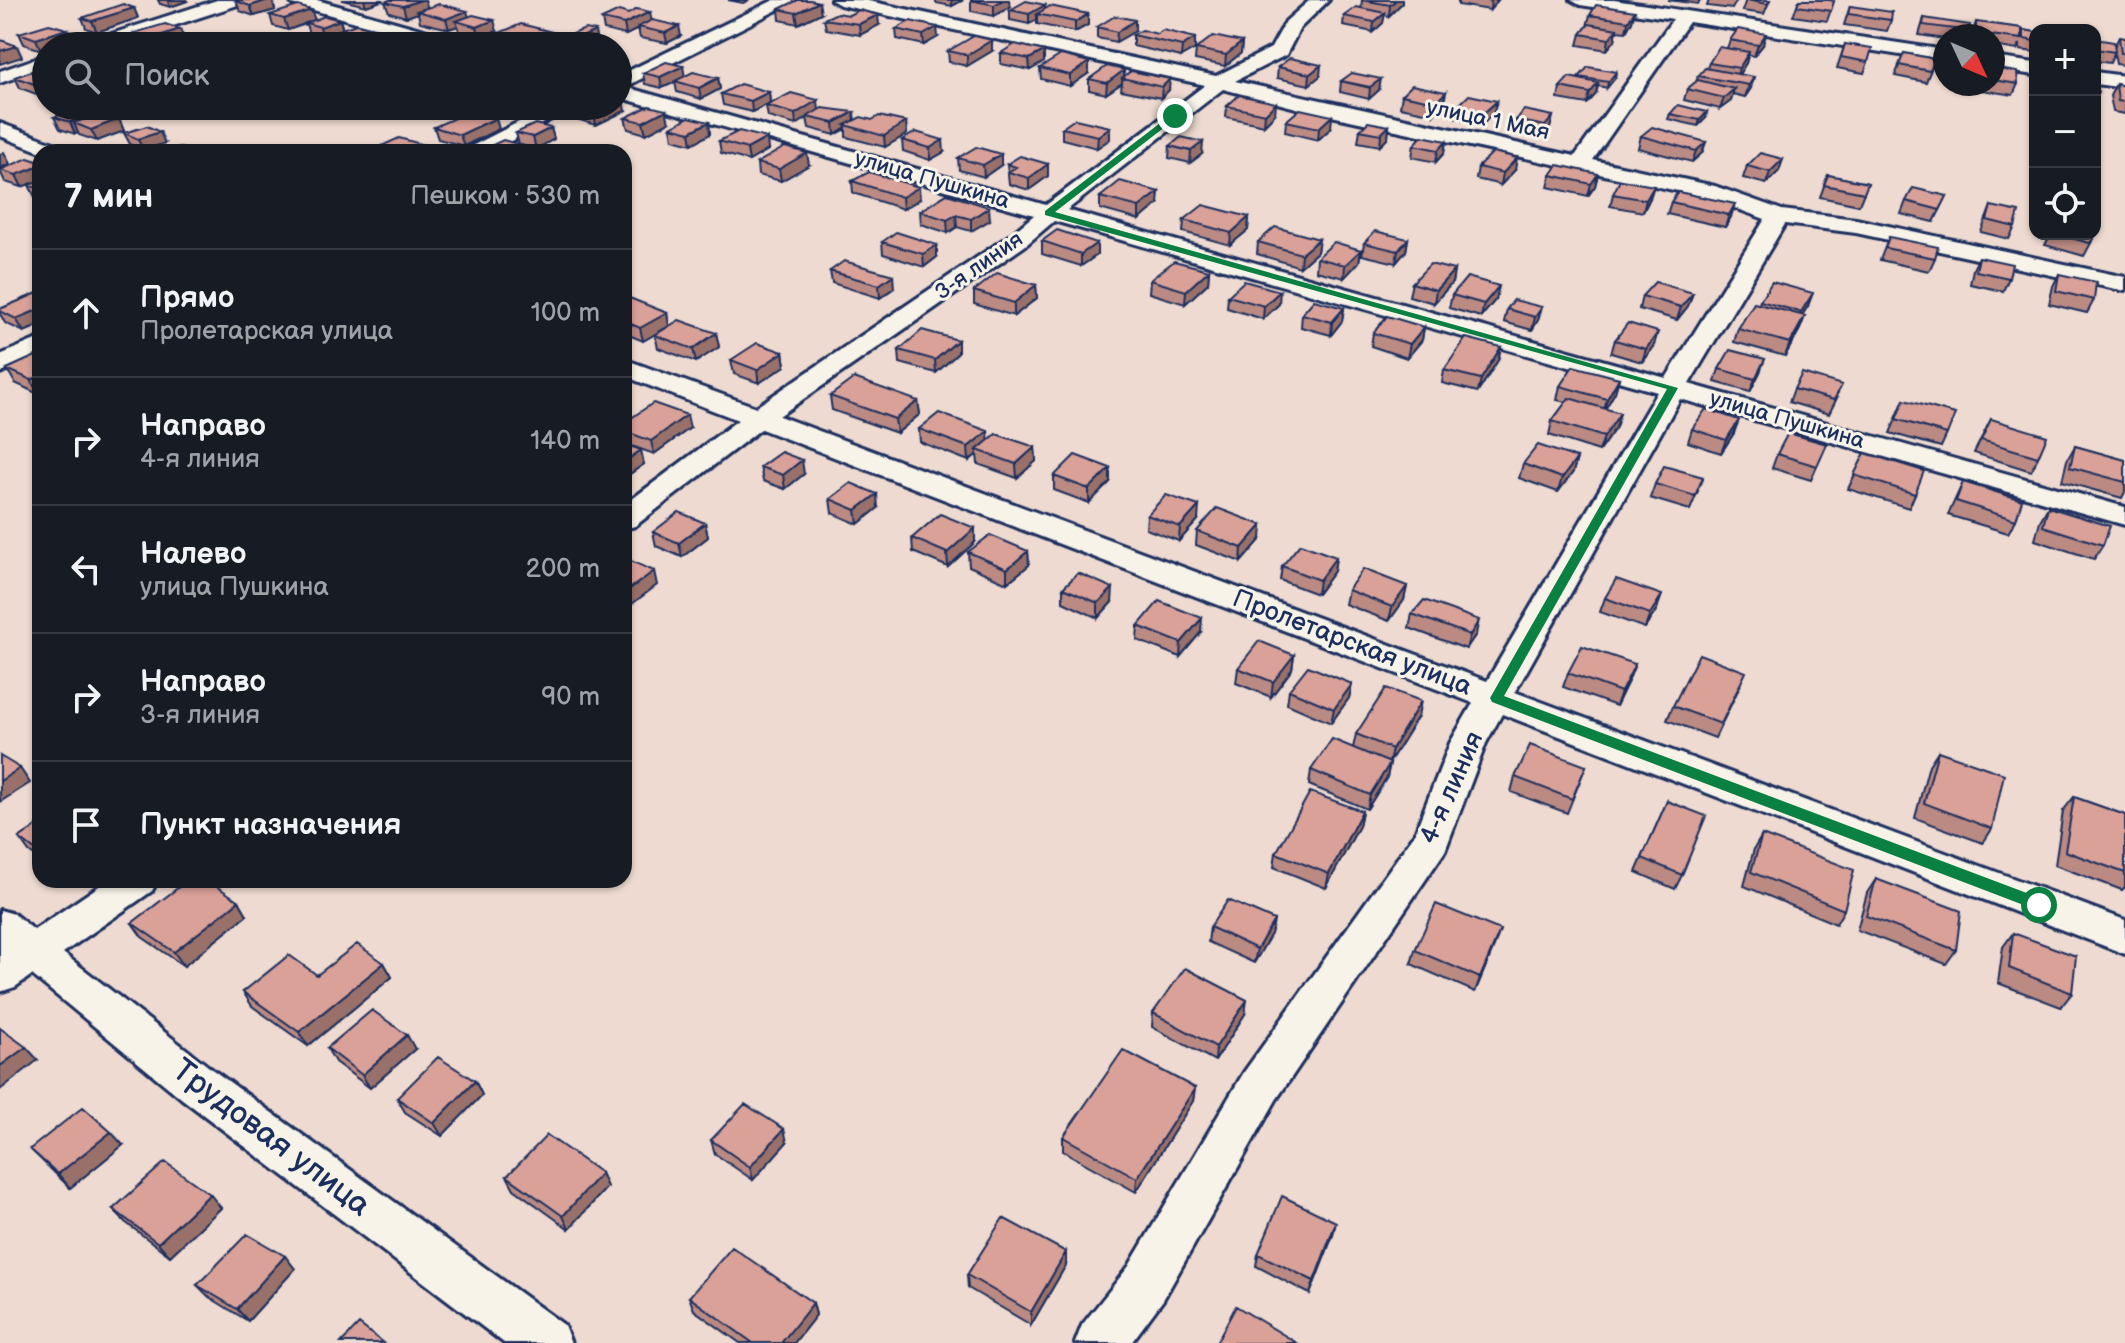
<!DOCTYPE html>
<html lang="ru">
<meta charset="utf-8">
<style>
:root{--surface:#171b24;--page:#20242c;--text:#f1f3f6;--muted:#9ea1a6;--line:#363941}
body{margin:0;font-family:"Balsamiq Sans",sans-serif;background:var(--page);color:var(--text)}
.controls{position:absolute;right:24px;top:24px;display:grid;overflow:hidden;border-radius:16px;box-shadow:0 2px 6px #0004}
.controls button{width:72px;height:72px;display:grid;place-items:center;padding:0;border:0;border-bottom:2px solid var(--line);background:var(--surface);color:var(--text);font:40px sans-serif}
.compass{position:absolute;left:1933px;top:24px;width:72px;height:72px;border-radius:50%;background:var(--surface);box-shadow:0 2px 6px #0004;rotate:134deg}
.stop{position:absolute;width:24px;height:24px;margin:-18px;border:6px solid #0b8043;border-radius:50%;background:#fff}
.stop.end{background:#0b8043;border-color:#fff;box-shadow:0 2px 8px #0008}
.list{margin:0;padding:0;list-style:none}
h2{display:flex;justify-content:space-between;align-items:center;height:104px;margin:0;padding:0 32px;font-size:34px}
h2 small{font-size:26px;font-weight:400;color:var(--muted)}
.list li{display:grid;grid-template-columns:52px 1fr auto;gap:24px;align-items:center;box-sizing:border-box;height:128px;padding:0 32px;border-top:2px solid var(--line)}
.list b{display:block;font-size:30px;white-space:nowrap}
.list p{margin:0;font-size:26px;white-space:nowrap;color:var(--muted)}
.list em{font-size:26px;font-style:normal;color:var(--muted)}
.icon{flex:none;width:44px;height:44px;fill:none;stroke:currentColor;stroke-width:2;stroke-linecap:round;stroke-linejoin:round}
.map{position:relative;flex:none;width:2125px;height:1343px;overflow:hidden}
.search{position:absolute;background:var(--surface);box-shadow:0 2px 6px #0004;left:32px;top:32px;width:600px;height:88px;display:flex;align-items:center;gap:20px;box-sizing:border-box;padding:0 28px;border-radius:44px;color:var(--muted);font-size:30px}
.panel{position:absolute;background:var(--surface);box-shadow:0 2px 6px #0004;left:32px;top:144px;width:600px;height:744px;border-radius:24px}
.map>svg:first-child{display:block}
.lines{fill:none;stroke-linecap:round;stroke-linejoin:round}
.minor-casing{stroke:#1b2f5e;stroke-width:6}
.minor{fill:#f7f3e8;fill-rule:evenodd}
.wall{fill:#bb8a83;stroke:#1b2f5e;stroke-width:2}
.shaded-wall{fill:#99716a;stroke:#1b2f5e;stroke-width:2}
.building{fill:#daa198;stroke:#1b2f5e;stroke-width:2}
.route{fill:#0b8043}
.labels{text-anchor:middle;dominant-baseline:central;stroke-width:6;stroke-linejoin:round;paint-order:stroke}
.far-street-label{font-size:22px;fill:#1b2f5e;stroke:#f7f3e8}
.street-label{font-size:26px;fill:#1b2f5e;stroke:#f7f3e8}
.near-street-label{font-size:32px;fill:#1b2f5e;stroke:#f7f3e8}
</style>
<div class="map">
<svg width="2125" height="1343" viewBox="0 0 2125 1343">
<rect width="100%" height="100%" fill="#eedad0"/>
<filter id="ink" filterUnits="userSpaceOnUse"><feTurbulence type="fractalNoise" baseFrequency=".0125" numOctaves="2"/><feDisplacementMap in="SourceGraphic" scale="16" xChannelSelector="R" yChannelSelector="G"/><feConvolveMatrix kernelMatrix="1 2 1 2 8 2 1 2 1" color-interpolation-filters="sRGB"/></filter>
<g filter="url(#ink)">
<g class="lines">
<g class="minor-casing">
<path id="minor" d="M217,0H244L241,4L111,46H83L86,42Z
M289,0H317L466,42L469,46H440L292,4Z
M774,0H797L625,87L1046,205L1205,85L840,5L831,0H864L1216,76L1271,48L1286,21L1310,0H1329L1300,28L1286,55L1235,81L1575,156L1673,19L1580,5L1571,0H1614L1945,50V62L1689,22L1593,160L1715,186L1782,210L1856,219L2125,277V291L1856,233L1785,224L1689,384L2125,507V525L1680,399L1515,692L2125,920V954L1502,714L1486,743L1445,851L1276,1100L1163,1300L1131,1343H1075L1082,1325L1129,1266L1244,1072L1414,835L1450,743L1473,703L761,429L635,526L624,529V505L738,420L624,376V359L756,407L1010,235L1034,215L618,97V76ZM1223,89L1308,111L1701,196L1765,219L1666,378L1067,210ZM1054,221L1657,392L1487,681L779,416L1026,245Z
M46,55V67L0,83V71Z
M1993,57L2035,63V75L1993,69Z
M2095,72L2125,76V88L2095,84Z
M550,106H575L491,152H464L468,148Z
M0,123L67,148L71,152H41L0,136Z
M40,338V356L0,373V355Z
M108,880H158L152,891L63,953L213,1070L564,1325L571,1343H504L181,1098L32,975L15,987L0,992V910L14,914L34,930Z"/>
</g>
<use href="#minor" class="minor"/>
</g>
<path class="wall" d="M158,0H186L187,1L170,7L160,4Z
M239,0H272L275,10L254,16L240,11L236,1Z
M342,0H384L366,6Z
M390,0H425L427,8L468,17L497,31L480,37L459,32L458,26L449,29L420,22L418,13L406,17L389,12L385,2Z
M728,0H749L743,3Z
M936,0H963L952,6L936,3Z
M971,0L1010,7L994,16L971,11Z
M1362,0L1402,3L1389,16L1384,15L1383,23L1373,32L1343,26L1344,16L1361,8Z
M1458,0H1498L1490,10L1458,5Z
M1668,0H1700L1698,4Z
M1709,0H1737L1732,9L1707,6Z
M1746,0H1770L1764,14L1742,11Z
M1799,0L1834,1L1827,21L1793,16Z
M1045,5V9L1088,14V25L1075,32L1037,24V20L1029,24L1010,20V10Z
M1850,6L1891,20L1887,31L1844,25Z
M134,8L138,18L97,32L86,28L82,18Z
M779,9L821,13L798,24L780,20Z
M270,15L315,20H340L343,29L374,28L377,39L360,46L342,41L339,32L323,38L309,34L306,24L288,30L273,26Z
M1590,15L1632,21L1626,32L1617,31L1615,40L1607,50L1578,45L1581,34L1587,26Z
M1924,18L1969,31L1967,36H1945V39L1919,35Z
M602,19L651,20L681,36L667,43L640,38L638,29L626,35L604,30Z
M824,19L879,25L860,35L826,29Z
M1976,22L2022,36L2024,30L2035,32V52L2020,50V44L2017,50L1993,46V36H1972Z
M1097,27L1135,31L1116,42L1097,38Z
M896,29L938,37L924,45L897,39Z
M19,33L71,40L53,46H46V48L41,50L24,44Z
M134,33L185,40L166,46H144L139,44Z
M499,33L559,44L554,46H511L502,43Z
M1157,34L1195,38V49L1181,57L1133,46V35Z
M570,35L596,37L581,43L571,40Z
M2119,37L2125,38V65L2116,64L2114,53L2110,63L2095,61V39L2114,47Z
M1730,40L1763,45L1754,56L1748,55L1746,63L1739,74L1751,88L1745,97L1733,94L1731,101L1720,109L1684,100L1687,89L1696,82L1698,76L1707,68L1709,63L1727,48Z
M1242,42L1241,53L1225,66L1195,60L1196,49Z
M1845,44L1868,62L1864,73L1837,68Z
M948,51H992L967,66L949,62Z
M1044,51V62L1030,70L1001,64V53Z
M1904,53L1935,59L1926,82L1895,76Z
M1089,62V73L1070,86L1041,79L1040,68Z
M44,67L42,96L20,88L15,77Z
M1278,67L1320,76L1309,85L1277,78Z
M1993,68L2018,84L2013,95L1981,90L1982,84H1993Z
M1131,71L1169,90L1161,98L1121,90L1122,83L1106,94L1089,90V79L1124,77Z
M643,73L718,78L720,89L701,99L677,92L675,82L662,88L645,84Z
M1579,77L1615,78L1607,88L1598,86L1596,94L1587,104L1558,99L1560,87L1579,79Z
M1341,81L1379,90L1369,99L1340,92Z
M2116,84L2125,86V114L2113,112L2110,96Z
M769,92L770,103L752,112L723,105L721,94Z
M1402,95L1444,103L1434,114L1400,107Z
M766,106L819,110L854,120H872L906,122L907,134L885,147L846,137V129L835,135L809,128L807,118L796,125L768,117Z
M1227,106L1275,114L1264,125L1226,117Z
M1458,106L1494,112L1483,124L1456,118Z
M573,108L625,111L596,125L576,119Z
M1670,114L1706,118L1698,126L1668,119Z
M98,115L119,119L124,131L97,141L79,135L78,133L75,134L60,129L54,117Z
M1553,116L1550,128L1542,137L1514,131L1516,120Z
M625,118L669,122L646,134L628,129Z
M1286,121L1331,128L1318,140L1285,132Z
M709,122L710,134L692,144L673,139L671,127Z
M1389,126L1388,138L1380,146L1358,142L1360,130Z
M434,127L499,129L464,146L438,139Z
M1110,127V139L1097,148L1062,139V128Z
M551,128L554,139L536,149L519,145L516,133Z
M124,133L165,143L143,151L130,144Z
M1641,136L1706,142L1702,153L1692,162L1638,148Z
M902,140L944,152L930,160L903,151Z
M719,141L768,150L749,161L721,153Z
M1446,141L1444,153L1436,162L1412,157L1414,145Z
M1170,146L1202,154L1190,163L1169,158Z
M958,158L1001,165L984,177L959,170Z
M1783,159L1779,171L1766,184L1743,178L1747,166Z
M40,162L22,187L5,182L0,171V169Z
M757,163L809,165L781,181L758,175Z
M1007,164H1048V176L1029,190L1009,184Z
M1478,167L1515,170L1501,185L1476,179Z
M1598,174L1595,186L1588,196L1548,187L1551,175Z
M1828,175L1868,183L1859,205L1820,197Z
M40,181V199L35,197L29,185Z
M852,181L920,199L903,209L853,193Z
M1678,192L1731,217L1725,227L1667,214L1671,202Z
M947,194L990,220L971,231L957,227L948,233L921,224L920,211Z
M1613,194L1650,198L1643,212L1610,206Z
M1947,196L1934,222L1901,214L1906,201Z
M1100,197L1158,204L1139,220L1100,209Z
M1991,206L2015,227L2009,239L1981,232Z
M1249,217L1248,230L1230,245L1183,232L1184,220Z
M2097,232L2084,256L2045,245L2051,234H2095Z
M1889,237L1935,258L1929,271L1880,260Z
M1319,239L1317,252L1300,267L1257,254L1258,242Z
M1408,239L1406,251L1396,263L1362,255L1364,243Z
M1042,241L1097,255L1081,266L1042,254Z
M882,242L937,257L924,267L883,254Z
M1361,250L1359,262L1344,278L1316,271L1317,258Z
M1979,257L2009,278L2003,291L1970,284L1973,269Z
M1209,270L1208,283L1185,304L1149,293L1150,280Z
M1454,270L1452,283L1434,303L1409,296L1412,283Z
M830,271L894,288L880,298L832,283Z
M2059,274L2094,300L2087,313L2049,304L2053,286Z
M1036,285L1037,298L1014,316L974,304V291Z
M40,292V325L24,332L5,323L0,314V309Z
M1693,293L1688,306L1677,320L1639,309L1642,296Z
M1452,295L1496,299L1481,317L1449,308Z
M1228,296L1279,304L1263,319L1227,308Z
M624,299L667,313L669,326L643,341L624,333Z
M1514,300L1538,320L1532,330L1504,322L1507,309Z
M1760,301L1808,306L1802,315L1805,316L1800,329L1785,356L1734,342L1738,329L1759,304Z
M1344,308L1342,321L1331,335L1301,327L1302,314Z
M1424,327L1422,340L1407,358L1371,346L1373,333Z
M716,333L719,347L696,362L658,348L655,335Z
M958,340V353L936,373L900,363L899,350Z
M1615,340L1654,345L1642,362L1611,353Z
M1501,347L1498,360L1478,392L1442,383L1444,370Z
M783,352L785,366L759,383L734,374L731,360Z
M40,354L38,394L15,383L7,369Z
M1719,369L1760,372L1750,392L1715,382Z
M1619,378L1615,392L1605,409L1620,413L1616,427L1599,451L1549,435L1552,421L1566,402L1557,400L1560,386Z
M1794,389L1837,398L1829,414L1789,402Z
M830,396L918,401L920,414L897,433L832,410Z
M1904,400L1947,434L1941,447L1890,433Z
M1991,419L2038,457L2031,471L1974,453Z
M624,423L690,428L654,454L626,444L644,464L624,478Z
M919,429L988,431V440L1035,447L1036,461L1017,478L978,464L977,454L969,461L920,442Z
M1692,429L1734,433L1721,453L1688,442Z
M1827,444L1811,480L1772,468L1777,454Z
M2075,446L2125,460V492L2122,498L2062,481L2067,460Z
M1865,453L1915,494L1909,508L1848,489Z
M1577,458L1573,472L1558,492L1519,478L1523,464Z
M760,467L804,474L785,489L763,481Z
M1054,476L1110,482L1089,503L1054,490Z
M1963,482L2016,520L2008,533L1948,515Z
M1655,484L1698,491L1690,510L1650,498Z
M830,499L878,508L858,524L832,513Z
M2048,507L2103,545L2094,559L2035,540L2040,521Z
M1147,515L1198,520L1179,541L1146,529Z
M705,523L708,537L682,557L656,546L653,532Z
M1197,531L1261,539L1241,562L1196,545Z
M912,538L975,542L948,567L913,552Z
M1028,551L1029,565L1007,583L969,566L968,552Z
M1336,557L1334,571L1317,594L1280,580L1282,566Z
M1407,586L1404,600L1389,621L1345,604L1348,590Z
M1063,588L1112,602L1098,618L1063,602Z
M1605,598L1657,609L1645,628L1600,612Z
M1412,614L1476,634L1466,649L1409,628Z
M1138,626L1201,632L1180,657L1137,640Z
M1294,655L1292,669L1271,697L1236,683L1238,668Z
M1635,664L1629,679L1616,706L1563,687L1568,673Z
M1352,684L1349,698L1331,723L1287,704L1289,690Z
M1740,686L1715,738L1667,720L1673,706Z
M1418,716L1389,762L1390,763L1387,777L1367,809L1309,785L1311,770L1353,748L1356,734Z
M1938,751L1992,829L1983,843L1915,818L1929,765Z
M1586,766L1567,813L1511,792L1515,777Z
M2074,797L2125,815V887L2122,890L2055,865L2063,811Z
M1667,801L1682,875L1675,889L1636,872Z
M1362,811L1359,826L1326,888L1274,867L1276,853Z
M40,824V860L29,852L19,838Z
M1762,835L1844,910L1836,924L1744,886L1754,849Z
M1876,879L1956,950L1946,964L1857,930L1867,893Z
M239,901L247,915L184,966L142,937L132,923Z
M1274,920L1271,934L1254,963L1208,942L1210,927Z
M2013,933L2072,993L2061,1007L1998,983L2003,947Z
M1495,944L1475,992L1411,964L1415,950Z
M384,963L392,977L308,1046L252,1006L243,992L317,975Z
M1153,1013L1245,1014L1215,1061L1152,1027Z
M327,1048L415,1049L370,1088L335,1062Z
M475,1081L482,1095L442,1136L405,1112L397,1098Z
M1195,1088L1193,1101L1136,1192L1063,1151V1137Z
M711,1140L787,1142L753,1180L715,1154Z
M123,1145L70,1188L30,1149Z
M601,1173L607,1187L569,1229L514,1189L507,1176Z
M221,1208L170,1256L125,1222L113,1209Z
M1333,1235L1310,1294L1256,1266L1258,1254Z
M285,1256L295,1269L248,1321L209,1297L197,1285Z
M1066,1265L1031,1325L968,1288L967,1275Z
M689,1297L813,1303L816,1315L794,1343H740L694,1310Z"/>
<path class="shaded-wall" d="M173,0H186L187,1L170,7L168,2Z
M268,0H272L275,10L254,16L250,6Z
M364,0H384L366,6Z
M421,0H425L428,9L417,11L418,13L406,17L403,6Z
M952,0H963L952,6Z
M1003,0H1009L1010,7L994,16V5Z
M1396,0H1402V3L1389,16L1390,5Z
M1491,0H1498L1490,10Z
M819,2L821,13L798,24L796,13Z
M1045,5V15L1037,14V20L1029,24V14Z
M134,8L138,18L97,32L92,21Z
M311,10L315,20L288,30L284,19Z
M467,11L470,21H456L458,26L449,29L446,19Z
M1635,11L1632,21L1626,32L1628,21Z
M650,12L652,23L638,27V29L626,35L624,24Z
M1385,13L1383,23L1373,32L1374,22Z
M1088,14V25L1075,32V22Z
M878,15L879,25L860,35L859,24Z
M340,20L343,31L339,30V32L323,38L320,27Z
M494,20L497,31L480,37L477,27Z
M1135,20V31L1116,42L1117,32Z
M679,26L681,36L667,43L665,33Z
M937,27L938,37L924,45L923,35Z
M374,28L377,39L360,46L356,35Z
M67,29L71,40L53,46H46V48L41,50L36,39Z
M180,29L185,40L166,46H153L150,39Z
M1617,29L1615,40L1607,50L1609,39Z
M595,31L596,37L581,43L580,38Z
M556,33L559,44L554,46H535L534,42Z
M1766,34L1763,45L1754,56L1758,45Z
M1195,38V49L1181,57L1182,46Z
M404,40L406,46H390Z
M992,40V51L967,66V55Z
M1242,42L1241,53L1225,66L1226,55Z
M17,46L22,57L0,64V51Z
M1044,51V62L1030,70L1029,59Z
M1749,52L1746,63L1736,79L1739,68Z
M1089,62V73L1070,86V75Z
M1321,65L1320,76L1309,85L1310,74Z
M683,66L685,78L662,88L660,77Z
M1124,70V79L1122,78V83L1106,94L1107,83Z
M1616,72L1615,78L1607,88L1608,82Z
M1754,77L1751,88L1745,97L1749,85Z
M718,78L720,89L701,99L699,88Z
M1170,79L1169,90L1161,98L1162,87Z
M1381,79L1379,90L1369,99L1370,87Z
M46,82V95L42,96L37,85Z
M1598,83L1596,94L1587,104L1590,93Z
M1734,89L1731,101L1720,109L1724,98Z
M769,92L770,103L752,112L751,101Z
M1446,92L1444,103L1434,114L1436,102Z
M623,99L625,111L596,125L594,113L609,106H618V102Z
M818,100L819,112L807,117V118L796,125L795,114Z
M1497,101L1494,112L1483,124L1485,112Z
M1276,103L1275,114L1264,125L1265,114Z
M666,110L669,122L646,134L643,122Z
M97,112L102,124L74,123L78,133L75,134L70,122Z
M854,112L855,123L845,125L846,128L835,135L834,123Z
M1707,112L1706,118L1698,126L1700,120Z
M1332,116L1331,128L1318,140L1319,128Z
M1553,116L1550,128L1542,137L1545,126Z
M496,118L499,129L464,146L460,135Z
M119,119L124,131L97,141L91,130Z
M709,122L710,134L692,144L690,132Z
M906,122L907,134L885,147L884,136Z
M1389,126L1388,138L1380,146L1381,134Z
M1110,127V139L1097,148L1098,136Z
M551,128L554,139L536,149L533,137Z
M160,132L165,143L143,151L138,139Z
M767,138L768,150L749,161L747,149Z
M943,140L944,152L930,160V148Z
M1446,141L1444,153L1436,162L1438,150Z
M1203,142L1202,154L1190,163L1191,151Z
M1706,142L1702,153L1692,162L1696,151Z
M424,145L426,152H409Z
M4,152L10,164L0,168V154Z
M807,153L809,165L781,181L779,169Z
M1001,154V165L984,177L983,165Z
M1517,158L1515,170L1501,185L1503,173Z
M1783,159L1779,171L1766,184L1770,172Z
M1048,164V176L1029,190V178Z
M40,166V180L22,187L16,175Z
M1598,174L1595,186L1588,196L1591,184Z
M1654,186L1650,198L1643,212L1646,200Z
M919,187L920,199L903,209L902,197Z
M1159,192L1158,204L1139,220V207Z
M1735,204L1731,217L1725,227L1729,215Z
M989,207L990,220L971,231V219Z
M956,215L957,227L948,233L947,220Z
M1249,217L1248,230L1230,245L1231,233Z
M1319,239L1317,252L1300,267L1301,254Z
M1408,239L1406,251L1396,263L1398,251Z
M1097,243V255L1081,266V254Z
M937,245V257L924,267L923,254Z
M1361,250L1359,262L1344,278L1345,265Z
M1209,270L1208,283L1185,304L1186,291Z
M1454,270L1452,283L1434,303L1436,290Z
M893,275L894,288L880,298L879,285Z
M1036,285L1037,298L1014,316V303Z
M1499,286L1496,299L1481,317L1484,304Z
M1280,291L1279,304L1263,319L1264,306Z
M1693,293L1688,306L1677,320L1681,307Z
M1813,293L1808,306L1796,325L1801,312Z
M1542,307L1538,320L1532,330L1535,317Z
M1344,308L1342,321L1331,335L1332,322Z
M40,309V325L24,332L16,319Z
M667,313L669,326L643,341L640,328Z
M1805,316L1800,329L1785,356L1790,343Z
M1424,327L1422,340L1407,358L1410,344Z
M1658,332L1654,345L1642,362L1646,349Z
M716,333L719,347L696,362L693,349Z
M958,340V353L936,373L935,360Z
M1501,347L1498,360L1478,392L1481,379Z
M783,352L785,366L759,383L757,370Z
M1765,359L1760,372L1750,392L1755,379Z
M40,376V393L38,394L31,380Z
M1619,378L1615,392L1603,413L1607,399Z
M918,401L920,414L897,433L895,419Z
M1620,413L1616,427L1599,451L1604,437Z
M687,415L690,428L654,454L651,441Z
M1739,420L1734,433L1721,453L1726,440Z
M988,431L989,444L977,450V454L969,461L968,447Z
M1035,447L1036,461L1017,478L1016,464Z
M641,450L644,464L624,478V462Z
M1577,458L1573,472L1558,492L1562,478Z
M802,460L804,474L785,489L783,475Z
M1110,468V482L1089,503V489Z
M877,494L878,508L858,524L856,510Z
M1199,506L1198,520L1179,541L1180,527Z
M705,523L708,537L682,557L679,543Z
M1262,525L1261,539L1241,562L1242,548Z
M975,528V542L948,567L947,553Z
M1028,551L1029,565L1007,583V569Z
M1336,557L1334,571L1317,594L1319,580Z
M654,571L657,585L624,610V593Z
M1407,586L1404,600L1389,621L1392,607Z
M1113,588L1112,602L1098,618V603Z
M1662,595L1657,609L1645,628L1650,614Z
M1202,618L1201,632L1180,657L1181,643Z
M1479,620L1476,634L1466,649L1470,635Z
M1294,655L1292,669L1271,697L1273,682Z
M1635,664L1629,679L1616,706L1621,692Z
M1352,684L1349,698L1331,723L1334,709Z
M1421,701L1418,716L1389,763L1392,749Z
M1390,763L1387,777L1367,809L1370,795Z
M20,768L30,783L0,802V781Z
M1362,811L1359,826L1326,888L1329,874Z
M239,901L247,915L184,966L174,952Z
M1274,920L1271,934L1254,963L1257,949Z
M1500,930L1495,944L1475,992L1480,978Z
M384,963L392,977L308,1046L299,1032Z
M1247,1000L1245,1014L1215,1061L1216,1047Z
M407,1035L415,1049L370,1088L362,1075Z
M26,1047L38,1060L0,1090V1066Z
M475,1081L482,1095L442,1136L434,1123Z
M1195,1088L1193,1101L1136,1192L1137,1178Z
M784,1129L787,1142L753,1180L750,1167Z
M111,1132L123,1145L70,1188L58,1174Z
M601,1173L607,1187L569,1229L563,1216Z
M210,1194L221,1208L170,1256L158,1243Z
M1336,1222L1333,1235L1310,1294L1314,1281Z
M1066,1252V1265L1031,1325V1312Z
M285,1256L295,1269L248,1321L237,1309Z
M813,1303L816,1315L794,1343H781Z"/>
<path class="building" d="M239,0H268L250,6L236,1Z
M390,0H421L403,6L385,2Z
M798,0H810L819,2L796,13L779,9Z
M971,0H1003L994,5Z
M1362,0H1396L1390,5Z
M1746,0H1769L1768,4Z
M1799,0H1829L1834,1L1831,11L1797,6Z
M1026,1L1045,5L1029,14L1010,10Z
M123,4L134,8L92,21L82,18Z
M439,4L467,11L446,19L417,11Z
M1596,5L1635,11L1628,21L1590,15Z
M298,6L311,10L284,19L270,15Z
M1050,6L1088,14L1075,22L1037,14Z
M1850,6L1892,12L1891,20L1848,14Z
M1356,7L1385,13L1374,22L1344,16Z
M637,9L650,12L624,24L602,19L619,11L628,14Z
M859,10L878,15L859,24L824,19L837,13L849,15Z
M473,15L494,20L477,27L456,21Z
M325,16L340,20L320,27L306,23Z
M1115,16L1135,20L1117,32L1097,27Z
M1924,18L1970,25L1969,31L1923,25Z
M652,20L679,26L665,33L638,27Z
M910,21L937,27L923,35L896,29Z
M1976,22L2022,28V39L1976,33Z
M49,24L67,29L36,39L19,33Z
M165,24L180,29L150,39L134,33Z
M356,24L374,28L356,35L339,30Z
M521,24L556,33L534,42L499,33Z
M1589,24L1617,29L1609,39L1581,34Z
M585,29L595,31L580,38L570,35Z
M1738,29L1766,34L1758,45L1730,40Z
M1142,30L1157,34L1163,30L1195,38L1182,46L1133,35Z
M2024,30L2035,32V41L2024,39Z
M386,36L404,40L390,46H370L364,44Z
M974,36L992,40L967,55L948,51Z
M1213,36L1242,42L1226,55L1196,49Z
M2119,37L2125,38V54L2121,53Z
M2095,39L2114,42L2115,52L2095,49Z
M0,40H1L17,46L0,51Z
M107,41L120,46H92Z
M1015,44L1044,51L1029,59L1001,53Z
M1845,44L1872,48L1868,62L1841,57Z
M1719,47L1749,52L1739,68L1709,63Z
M1904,53L1935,59L1930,71L1899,65Z
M1061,55L1089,62L1070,75L1040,68Z
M1290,58L1321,65L1310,74L1278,67Z
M666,62L683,66L660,77L643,73Z
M1107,66L1124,70L1107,83L1089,79Z
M44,67L46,68V82L37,85L15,77Z
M1588,67L1616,72L1608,82L1579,77Z
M1705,68L1754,77L1749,85L1698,76Z
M1993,68L2017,72L2018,84L1993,80Z
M1131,71L1170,79L1162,87L1122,78Z
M693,72L718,78L699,88L675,81Z
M1352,73L1381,79L1370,87L1341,81Z
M1569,77L1598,83L1590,93L1560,87Z
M1698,80L1734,89L1724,98L1687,89Z
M2095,82H2096L2098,92L2095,91Z
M740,84L769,92L751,101L721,94Z
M2116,84L2125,86V102L2118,101Z
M1412,85L1446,92L1436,102L1402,95Z
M791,93L818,100L795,114L766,106Z
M1239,95L1276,103L1265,114L1227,106Z
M1469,95L1497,101L1485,112L1458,106Z
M1678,105L1707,112L1700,120L1670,114Z
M577,106H609L594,113L573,108Z
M649,106L666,110L643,122L625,118Z
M81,107L97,112L70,122L54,117Z
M822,108L854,112L834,123L807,117Z
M1300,109L1332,116L1319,128L1286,121Z
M1524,110L1553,116L1545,126L1516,120Z
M470,111L496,118L460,135L434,127Z
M102,113L119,119L91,130L74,123Z
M879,116L906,122L884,136L845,125L861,117L872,120Z
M689,117L709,122L690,132L671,127Z
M1075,119L1110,127L1098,136L1062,128Z
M1368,122L1389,126L1381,134L1360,130Z
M535,124L551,128L533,137L516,133Z
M147,126L160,132L138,139L124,133Z
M1652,127L1706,142L1696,151L1641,136Z
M739,131L767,138L747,149L719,141Z
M916,132L943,140L930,148L902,140Z
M1422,136L1446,141L1438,150L1414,145Z
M1181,137L1203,142L1191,151L1170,146Z
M399,138L424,145L409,152H391L377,148Z
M503,140L528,147L518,152H478Z
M179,147L194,152H166Z
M785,147L807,153L779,169L757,163Z
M976,147L1001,154L983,165L958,158Z
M1493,152L1517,158L1503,173L1478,167Z
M1760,153L1783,159L1770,172L1747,166Z
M1020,156L1048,164L1029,178L1008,172L1016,167L1007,164Z
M28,158L40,162V166L16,175L0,170Z
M1558,165L1598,174L1591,184L1551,175Z
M869,172L919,187L902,197L852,181Z
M1828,175L1868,183L1864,193L1824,185Z
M1620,180L1654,186L1646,200L1613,194Z
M40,181V189L29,185Z
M1120,181L1159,192L1139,207L1100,197Z
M1913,188L1947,196L1940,210L1906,201Z
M1678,192L1735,204L1729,215L1671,202Z
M947,194L989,207L971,219L956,215L947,220L920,211Z
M1203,205L1249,217L1231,233L1184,220Z
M1991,206L2019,212L2015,227L1987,220Z
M1275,227L1319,239L1301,254L1258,242Z
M1057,230L1097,243L1081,254L1042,241Z
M1375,231L1408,239L1398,251L1364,243Z
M2095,231L2097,232L2090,243L2055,234H2095Z
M896,232L937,245L923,254L882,242Z
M1889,237L1938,247L1935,258L1885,248Z
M1334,242L1361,250L1345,265L1317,258Z
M1979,257L2012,264L2009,278L1976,271Z
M844,261L893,275L879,285L830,271Z
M1174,261L1209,270L1186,291L1150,280Z
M1430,264L1454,270L1436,290L1412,283Z
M997,273L1036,285L1014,303L974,291Z
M2059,274L2096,282L2094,300L2056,291Z
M1467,277L1499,286L1484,304L1452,295Z
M1244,281L1280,291L1264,306L1228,296Z
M1655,282L1693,293L1681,307L1642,296Z
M1772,282L1813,293L1801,312L1760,301Z
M40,292V309L16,319L0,311V309Z
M627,297L667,313L640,328L624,321V299Z
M1314,300L1344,308L1332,322L1302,314Z
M1514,300L1542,307L1535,317L1507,309Z
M1754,303L1805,316L1790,343L1738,329Z
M1387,316L1424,327L1410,344L1373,333Z
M679,320L716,333L693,349L655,335Z
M1628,323L1658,332L1646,349L1615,340Z
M922,330L958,340L935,360L899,350Z
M1466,338L1501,347L1481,379L1444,370Z
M757,343L783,352L757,370L731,360Z
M1730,350L1765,359L1755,379L1719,369Z
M40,354V376L31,380L7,369Z
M1573,366L1619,378L1607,399L1560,386Z
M1802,373L1842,385L1834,400L1794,389Z
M854,378L918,401L895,419L830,396Z
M1569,398L1620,413L1604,437L1552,421Z
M1904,400L1955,414L1947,434L1896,419Z
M653,403L687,415L651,441L624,431V423Z
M1706,409L1739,420L1726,440L1692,429Z
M939,413L988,431L968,447L919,429Z
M1991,419L2047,436L2038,457L1981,440Z
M1788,433L1827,444L1817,466L1777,454Z
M996,434L1035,447L1016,464L977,450Z
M624,444L641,450L624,462Z
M1538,445L1577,458L1562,478L1523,464Z
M2075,446L2125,460V482L2070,467Z
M781,452L802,460L783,475L760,467Z
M1865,453L1924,471L1915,494L1854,475Z
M1075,455L1110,468L1089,489L1054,476Z
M1664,466L1703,477L1695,496L1655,484Z
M1963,482L2022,500L2016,520L1956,501Z
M851,483L877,494L856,510L830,499Z
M1166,495L1199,506L1180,527L1147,515Z
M2048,507L2110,526L2103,545L2043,526Z
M1217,508L1262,525L1242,548L1197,531Z
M679,512L705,523L679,543L653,532Z
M940,514L975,528L947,553L912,538Z
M990,535L1028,551L1007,569L968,552Z
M1300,544L1336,557L1319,580L1282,566Z
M624,558L654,571L624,593Z
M1363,569L1407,586L1392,607L1348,590Z
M1078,573L1113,588L1098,603L1063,588Z
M1616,579L1662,595L1650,614L1605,598Z
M1424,600L1479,620L1470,635L1412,614Z
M1159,601L1202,618L1181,643L1138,626Z
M1259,641L1294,655L1273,682L1238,668Z
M1582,646L1635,664L1621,692L1568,673Z
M1699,654L1746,672L1721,724L1673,706Z
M1308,666L1352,684L1334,709L1289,690Z
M1386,688L1421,701L1392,749L1356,734Z
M1332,739L1390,763L1370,795L1311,770Z
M1530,745L1586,766L1572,799L1515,777Z
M1938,751L2004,774L1992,829L1924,803Z
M0,756L20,768L0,781Z
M1310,792L1362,811L1329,874L1276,853Z
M2074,797L2125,815V873L2065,851Z
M1667,801L1706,816L1682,875L1642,858Z
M40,824V854L19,838Z
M1762,835L1854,870L1844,910L1751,872Z
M1876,879L1961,911L1956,950L1866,916Z
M188,880H207L239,901L174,952L132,923Z
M1228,900L1274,920L1257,949L1210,927Z
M1436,904L1500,930L1480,978L1415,950Z
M2013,933L2076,956L2072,993L2009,968Z
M357,944L384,963L299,1032L243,992L289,955L317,975Z
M1185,968L1247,1000L1216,1047L1153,1013Z
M372,1010L407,1035L362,1075L327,1048Z
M0,1028L26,1047L0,1066Z
M1123,1050L1195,1088L1137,1178L1063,1137Z
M438,1057L475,1081L434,1123L397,1098Z
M745,1104L784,1129L750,1167L711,1140Z
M83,1107L111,1132L58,1174L30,1149Z
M547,1135L601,1173L563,1216L507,1176Z
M165,1162L210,1194L158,1243L113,1209Z
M1282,1196L1336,1222L1314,1281L1258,1254Z
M1003,1218L1066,1252L1031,1312L967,1275Z
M247,1234L285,1256L237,1309L197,1285Z
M732,1247L813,1303L781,1343H753L689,1297Z
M1236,1306L1297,1343H1216Z
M359,1324L383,1343H341Z"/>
</g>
<path class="route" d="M1172,114L1179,116L1055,212L1678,388L1504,696L2045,900V909H2034L1492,702L1490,698L1667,389L1045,215V211Z"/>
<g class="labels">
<g class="far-street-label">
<text transform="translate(1488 120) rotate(12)">улица 1 Мая</text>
<text transform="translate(932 180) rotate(16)">улица Пушкина</text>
<text transform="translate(979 266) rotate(-35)">3-я линия</text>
<text transform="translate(1787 420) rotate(16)">улица Пушкина</text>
</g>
<g class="street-label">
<text transform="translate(1352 643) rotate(21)">Пролетарская улица</text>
<text transform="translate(1452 788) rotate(-66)">4-я линия</text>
</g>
<g class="near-street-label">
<text transform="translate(271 1138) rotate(37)">Трудовая улица</text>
</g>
</g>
</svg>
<div class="controls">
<button>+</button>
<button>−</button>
<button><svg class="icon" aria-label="locate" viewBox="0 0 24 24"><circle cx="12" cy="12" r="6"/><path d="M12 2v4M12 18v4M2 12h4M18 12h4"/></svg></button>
</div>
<svg class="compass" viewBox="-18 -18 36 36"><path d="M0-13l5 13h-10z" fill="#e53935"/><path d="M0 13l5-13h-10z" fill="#9ea1a6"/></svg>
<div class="stop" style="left:2039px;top:905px"></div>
<div class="stop end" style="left:1175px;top:116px"></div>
<div class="search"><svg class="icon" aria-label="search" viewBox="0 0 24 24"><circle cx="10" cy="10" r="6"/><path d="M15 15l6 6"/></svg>Поиск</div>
<section class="panel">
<h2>7 мин<small>Пешком · 530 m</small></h2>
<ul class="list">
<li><svg class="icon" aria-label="ahead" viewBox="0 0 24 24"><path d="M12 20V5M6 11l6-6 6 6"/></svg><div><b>Прямо</b><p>Пролетарская улица</p></div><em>100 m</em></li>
<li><svg class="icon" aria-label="right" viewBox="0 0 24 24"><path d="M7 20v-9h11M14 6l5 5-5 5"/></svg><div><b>Направо</b><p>4-я линия</p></div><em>140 m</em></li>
<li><svg class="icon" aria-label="left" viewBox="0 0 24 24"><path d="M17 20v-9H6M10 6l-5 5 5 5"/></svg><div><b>Налево</b><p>улица Пушкина</p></div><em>200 m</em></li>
<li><svg class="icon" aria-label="right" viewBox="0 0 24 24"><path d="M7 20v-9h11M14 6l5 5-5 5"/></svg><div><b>Направо</b><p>3-я линия</p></div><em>90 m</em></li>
<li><svg class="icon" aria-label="arrive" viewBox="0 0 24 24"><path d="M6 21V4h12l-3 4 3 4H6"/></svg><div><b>Пункт назначения</b></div></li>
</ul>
</section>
</div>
